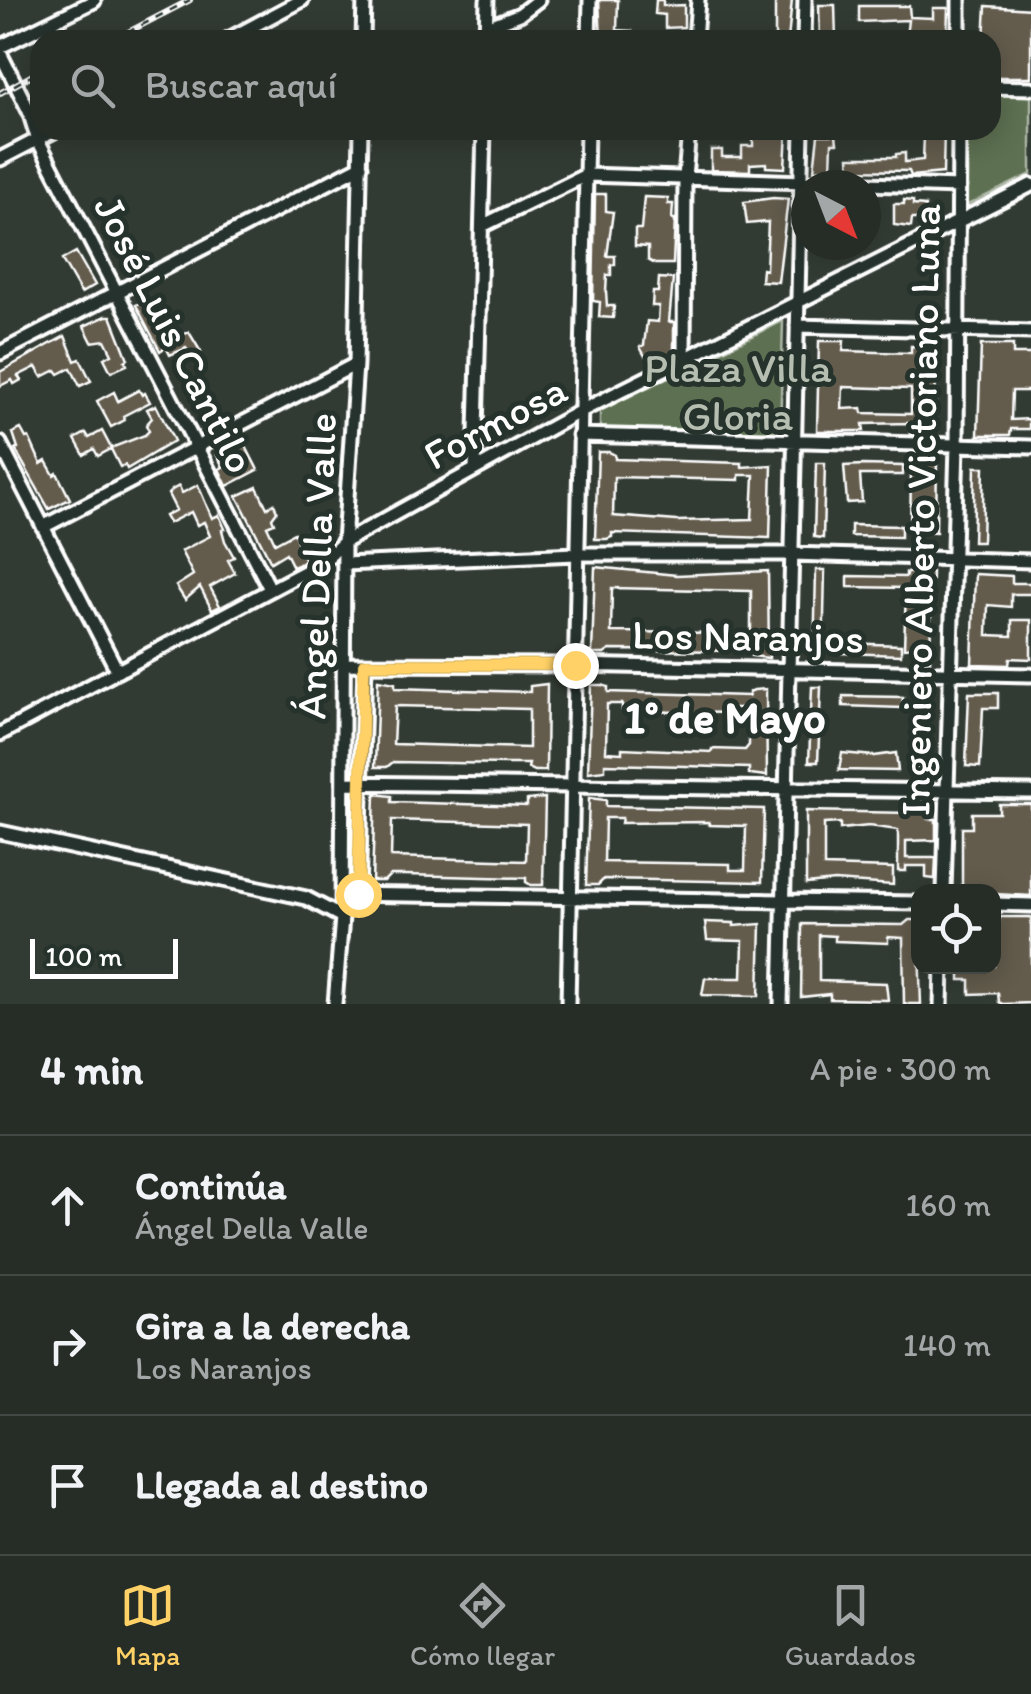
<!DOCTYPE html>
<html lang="es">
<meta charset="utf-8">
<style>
:root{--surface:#262c26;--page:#2e342e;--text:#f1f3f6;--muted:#a4a7a7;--line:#424843;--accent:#ffd166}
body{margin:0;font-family:Itim,sans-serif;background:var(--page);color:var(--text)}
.controls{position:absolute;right:30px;bottom:30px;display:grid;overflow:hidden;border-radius:20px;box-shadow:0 5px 25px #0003}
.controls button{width:90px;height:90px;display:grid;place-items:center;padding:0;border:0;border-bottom:2px solid var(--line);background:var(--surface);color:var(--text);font:50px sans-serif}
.compass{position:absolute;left:791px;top:170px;width:90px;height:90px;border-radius:50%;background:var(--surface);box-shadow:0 5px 25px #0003;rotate:138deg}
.scale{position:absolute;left:30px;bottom:25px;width:148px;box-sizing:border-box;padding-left:10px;border:5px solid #fff;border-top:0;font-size:28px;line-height:35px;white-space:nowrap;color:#fff;-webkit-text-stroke:8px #26332d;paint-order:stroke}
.stop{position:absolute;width:30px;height:30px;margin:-22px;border:8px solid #ffd166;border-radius:50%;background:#fff}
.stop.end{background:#ffd166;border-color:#fff;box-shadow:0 2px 10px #0008}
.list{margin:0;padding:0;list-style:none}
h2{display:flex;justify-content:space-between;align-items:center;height:130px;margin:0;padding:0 40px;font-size:42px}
h2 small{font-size:32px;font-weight:400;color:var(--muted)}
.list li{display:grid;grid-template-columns:65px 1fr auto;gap:30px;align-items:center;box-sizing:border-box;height:140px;padding:0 40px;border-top:2px solid var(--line)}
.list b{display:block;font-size:38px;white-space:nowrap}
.list p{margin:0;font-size:32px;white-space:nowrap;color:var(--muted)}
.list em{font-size:32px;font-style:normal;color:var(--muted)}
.icon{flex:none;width:55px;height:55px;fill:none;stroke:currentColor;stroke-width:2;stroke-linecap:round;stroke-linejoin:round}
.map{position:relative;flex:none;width:1031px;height:1004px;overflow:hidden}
.search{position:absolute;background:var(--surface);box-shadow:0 5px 25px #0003;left:30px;right:30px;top:30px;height:110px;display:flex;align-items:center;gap:25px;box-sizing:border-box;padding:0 35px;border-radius:30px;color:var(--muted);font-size:38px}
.sheet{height:550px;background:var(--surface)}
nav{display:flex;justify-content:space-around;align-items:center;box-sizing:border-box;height:140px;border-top:2px solid var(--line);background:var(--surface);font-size:28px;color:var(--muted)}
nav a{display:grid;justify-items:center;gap:5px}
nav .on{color:var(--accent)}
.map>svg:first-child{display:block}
.green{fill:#5d6f51;stroke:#aeb7a8;stroke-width:2.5}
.building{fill:#645c4d;stroke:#fff;stroke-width:2.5;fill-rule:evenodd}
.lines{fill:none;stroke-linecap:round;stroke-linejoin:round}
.minor-casing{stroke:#fff;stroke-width:19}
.minor{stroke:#26332d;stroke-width:11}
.rail-casing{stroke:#fff;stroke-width:6}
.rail{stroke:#26332d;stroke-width:2.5;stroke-dasharray:8;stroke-linecap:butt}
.route{stroke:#ffd166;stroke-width:12}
.labels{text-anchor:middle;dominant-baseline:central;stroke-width:10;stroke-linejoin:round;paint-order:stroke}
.street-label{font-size:42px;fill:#fff;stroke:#26332d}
.park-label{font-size:42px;fill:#b6beb1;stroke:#26332d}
.neighbourhood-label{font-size:45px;font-weight:bold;fill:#fff;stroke:#26332d}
</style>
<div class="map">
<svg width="1031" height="1004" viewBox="0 0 1031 1004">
<rect width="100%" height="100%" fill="#323b33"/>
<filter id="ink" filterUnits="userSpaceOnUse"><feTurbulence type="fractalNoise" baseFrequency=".01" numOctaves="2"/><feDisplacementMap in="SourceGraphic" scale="20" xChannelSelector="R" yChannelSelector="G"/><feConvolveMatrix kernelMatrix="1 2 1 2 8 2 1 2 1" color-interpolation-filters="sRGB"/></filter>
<g filter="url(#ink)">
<path class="green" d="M991,92L1031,93V174L963,207V130H991Z
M783,321L780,435L600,431V411Z"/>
<path class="building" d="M599,0H618L617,30L632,31V40H601Z
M656,0H663V6L684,5V27L665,28V15L655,14Z
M775,0H792L788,40H775Z
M819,5H835L836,40H820Z
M859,6H909L910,17L933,18V8H948L947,40H934L935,32H919V39L906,38L908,20L859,22Z
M986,6L1031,9V77H991V39H984Z
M753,130H787L785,168L766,167V163L750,164V171L711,170V150H722V157H742V146H753Z
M935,130H944L943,173L911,176L909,171L850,170L849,157H896V154L905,153V162L923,160L924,136H935Z
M818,135H836L837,143H832L831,169L814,170Z
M595,194H606V211L613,212L607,256H615V265H611V275H607L606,291L607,306H614L613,318L599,317L600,302L593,301Z
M644,197L668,198V204H673L672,219H675L673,264H655L648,260V247L635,246V229H641Z
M773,198L788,199L778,282L761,281L762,269L766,270L768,222L747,224L744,202Z
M904,200L913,201V205L925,206L924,219H912L911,227L894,225V204H904Z
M76,252L95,285L81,293L62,260Z
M659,278L673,279L669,322H674V354L645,356L640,347L644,345L647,321L658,322L659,306H652L653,292H658Z
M142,302L149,314L154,311L169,341L189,332L201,352L192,357L186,348L170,355L166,347L160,351L136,305Z
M106,316H111L128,359L125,361L127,365L111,372L104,358L112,354L105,340L92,342L84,326Z
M65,336L75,361L80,359L91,381L80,386L71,368L59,374L56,370L42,377L36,367L18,376L21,380L14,384L12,380L0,386V372Z
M819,341H844L843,351L911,353V346L936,347L935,435L910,434V423L863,424L864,431H817ZM843,387L911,389V414L863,413L862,408L842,409Z
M981,345H1013V354H1031V391H1012L1011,420L1029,419V429H1011L1010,435H978Z
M139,390L142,395L145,393L150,402L123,416L125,420L111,427L97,401L114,392L118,401Z
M156,405L174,441L127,469L125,465L120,467L111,449L98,456L94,449L84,455L75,439L86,433L89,438L102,431L111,448L145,435L149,431L146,425L152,418L147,409Z
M21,429L26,438L29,437L41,464L46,461L54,475L57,473L70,499L49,509L15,449L18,448L13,433Z
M236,438L238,441L242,439L258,470L227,486L219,469L223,467L217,455L223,452L220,446Z
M598,452H609L615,455V459L742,463V467L772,465L770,538L612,533V537L607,539H595ZM739,475H754L752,519L677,521L613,516L614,477L739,480Z
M923,458H937L936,532L910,531L911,472H923Z
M816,463H825L823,538L814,537Z
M863,465L903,466V475H860L862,502L847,503L844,466Z
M975,467H984L982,542H973Z
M198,485L212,518L219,515L225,529L222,530L225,541L234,557L228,560L235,573L210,587L220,606L212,610L200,587L185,600L176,586L193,575L181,551L210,536L204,522L197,525L191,512L169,523L165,516L176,510L168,494L172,490L179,486L182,493Z
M257,487L267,508L274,504L277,511L272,518L274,523L267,526L275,543L294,533L305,561L293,567L286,553L271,562L237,496Z
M851,525L901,526V537L851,536Z
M595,567L677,575L768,571L769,658L751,656V651L610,650L604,654H592ZM612,588L751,591V639H736V633L611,632Z
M816,570H825L823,661L814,660Z
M932,572L930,662H921L919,647L904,648L906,588L848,587V576L906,577V573Z
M975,574L1012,576V583H1031V594H1011V607L988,605L987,635L1012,636V620H1031V659L1010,658L1009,665L972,664Z
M841,643L901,645V655L841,653Z
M378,680L395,683V688L530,692V686L547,684L546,771H534L528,768L529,764H507L393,762L387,767H375ZM395,706L529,709V748L393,744Z
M591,685H602L608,687V692L678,694L749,696V692L754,690L766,689L767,776L749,774V768L685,766L605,764V770L588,772ZM607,704H622V710L675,712L733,713V708H749V745L745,750L712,749V752L622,748V753L606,752Z
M812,687H821L818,762H809Z
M920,689H930L927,779H918Z
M969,693H998V708H983L980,767L966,766Z
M843,696L903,697L902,708L843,706Z
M842,753L874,756L896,753L898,771L839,770Z
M375,794L392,796V802L527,806V800L545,798L543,885H531L526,882V878L405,875H390L384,881H372ZM392,820L527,824L526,861L391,857Z
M589,798L606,800V806L764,809L762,882L604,879L598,885H586ZM605,818H622L621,823L709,822V825L746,826L745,870H730V864L604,862Z
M999,804H1031V896L962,892V828H972V813H999Z
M911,810H929L928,819H936V840L906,841V858H936L935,879L926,878V866H906V871H898V830L869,826L840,829V823L824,824V866L893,868V885L834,881L806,884V811L911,813Z
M1000,917H1031V1003L1003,1004L999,1002L998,993L970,994V980H960V966H994V936H996Z
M909,920H918L921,1004H904L903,938L888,937V943L835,941V936L819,935V981L886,983L888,1000L830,999V994L801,997L802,924L903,925Z
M705,922L734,923V926L761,924L759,996L702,995L705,978H742L743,941L707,940Z"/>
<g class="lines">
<g class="minor-casing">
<path id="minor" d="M959,0V40
M487,27L520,14L538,0
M227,40L302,0
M363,40L364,0
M486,40L487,0
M589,40L590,0
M695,40L698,0
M804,40L805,0
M0,47L94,1
M0,53L29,111L38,140L270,589
M991,87L1031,88
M0,159L56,130
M482,226L586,175L959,187
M797,326L1031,332
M0,353L361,166
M684,362L685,178L689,130
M579,435L1031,447
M0,443L117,670
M475,469L484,130
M43,527L356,364
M344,564L576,554H791L1031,561
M343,664L575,665L1031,675
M0,734L323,562L344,542L579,412L1031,185
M343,783L1031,792
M0,832L306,898L342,917
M944,892L957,445L959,130
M343,894L918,903
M358,894L365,664
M994,904L1031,905
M335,1004L342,917L344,542L356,364L361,130
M568,1004L587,130
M781,1004L802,130
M941,1004L942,966"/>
</g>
<use href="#minor" class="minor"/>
<g class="rail-casing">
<path id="rail" d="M113,40L190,0
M0,93L40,71"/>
</g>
<use href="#rail" class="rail"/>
</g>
</g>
<g class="lines" filter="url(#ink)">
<path class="route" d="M358,894L364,664L575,665"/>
</g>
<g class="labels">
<g class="street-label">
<text transform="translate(175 334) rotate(63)">José Luis Cantilo</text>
<text transform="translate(495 422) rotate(-28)">Formosa</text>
<text transform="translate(920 510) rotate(-89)">Ingeniero Alberto Victoriano Luna</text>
<text transform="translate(316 566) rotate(-88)">Ángel Della Valle</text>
<text transform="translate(748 636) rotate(1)">Los Naranjos</text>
</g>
<g class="park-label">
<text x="738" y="367">Plaza Villa<tspan x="738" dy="48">Gloria</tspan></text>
</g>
<g class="neighbourhood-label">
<text x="725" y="717">1° de Mayo</text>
</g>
</g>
</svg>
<div class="controls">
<button><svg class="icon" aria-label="locate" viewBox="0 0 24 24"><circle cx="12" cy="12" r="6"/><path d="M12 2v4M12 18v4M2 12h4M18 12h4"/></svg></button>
</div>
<svg class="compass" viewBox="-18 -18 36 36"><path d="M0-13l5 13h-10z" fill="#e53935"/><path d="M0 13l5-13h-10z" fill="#a4a7a7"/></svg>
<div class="scale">100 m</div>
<div class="stop" style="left:358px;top:894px"></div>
<div class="stop end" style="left:575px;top:665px"></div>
<div class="search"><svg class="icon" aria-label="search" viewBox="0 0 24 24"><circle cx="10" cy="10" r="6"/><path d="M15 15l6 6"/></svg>Buscar aquí</div>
</div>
<section class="sheet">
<h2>4 min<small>A pie · 300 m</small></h2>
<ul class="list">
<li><svg class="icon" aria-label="ahead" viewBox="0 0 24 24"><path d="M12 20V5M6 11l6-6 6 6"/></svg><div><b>Continúa</b><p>Ángel Della Valle</p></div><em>160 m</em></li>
<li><svg class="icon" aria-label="right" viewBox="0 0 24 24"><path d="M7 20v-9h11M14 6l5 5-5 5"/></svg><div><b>Gira a la derecha</b><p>Los Naranjos</p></div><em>140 m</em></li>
<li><svg class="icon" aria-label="arrive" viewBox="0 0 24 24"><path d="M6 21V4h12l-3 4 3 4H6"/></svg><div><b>Llegada al destino</b></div></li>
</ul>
</section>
<nav>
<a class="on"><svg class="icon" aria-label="map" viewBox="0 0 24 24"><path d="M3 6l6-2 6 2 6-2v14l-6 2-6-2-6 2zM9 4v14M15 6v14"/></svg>Mapa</a>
<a><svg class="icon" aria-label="directions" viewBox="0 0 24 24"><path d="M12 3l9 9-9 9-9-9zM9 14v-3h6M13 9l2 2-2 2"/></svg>Cómo llegar</a>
<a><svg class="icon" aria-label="saved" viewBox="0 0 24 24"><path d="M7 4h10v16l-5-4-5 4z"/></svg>Guardados</a>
</nav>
